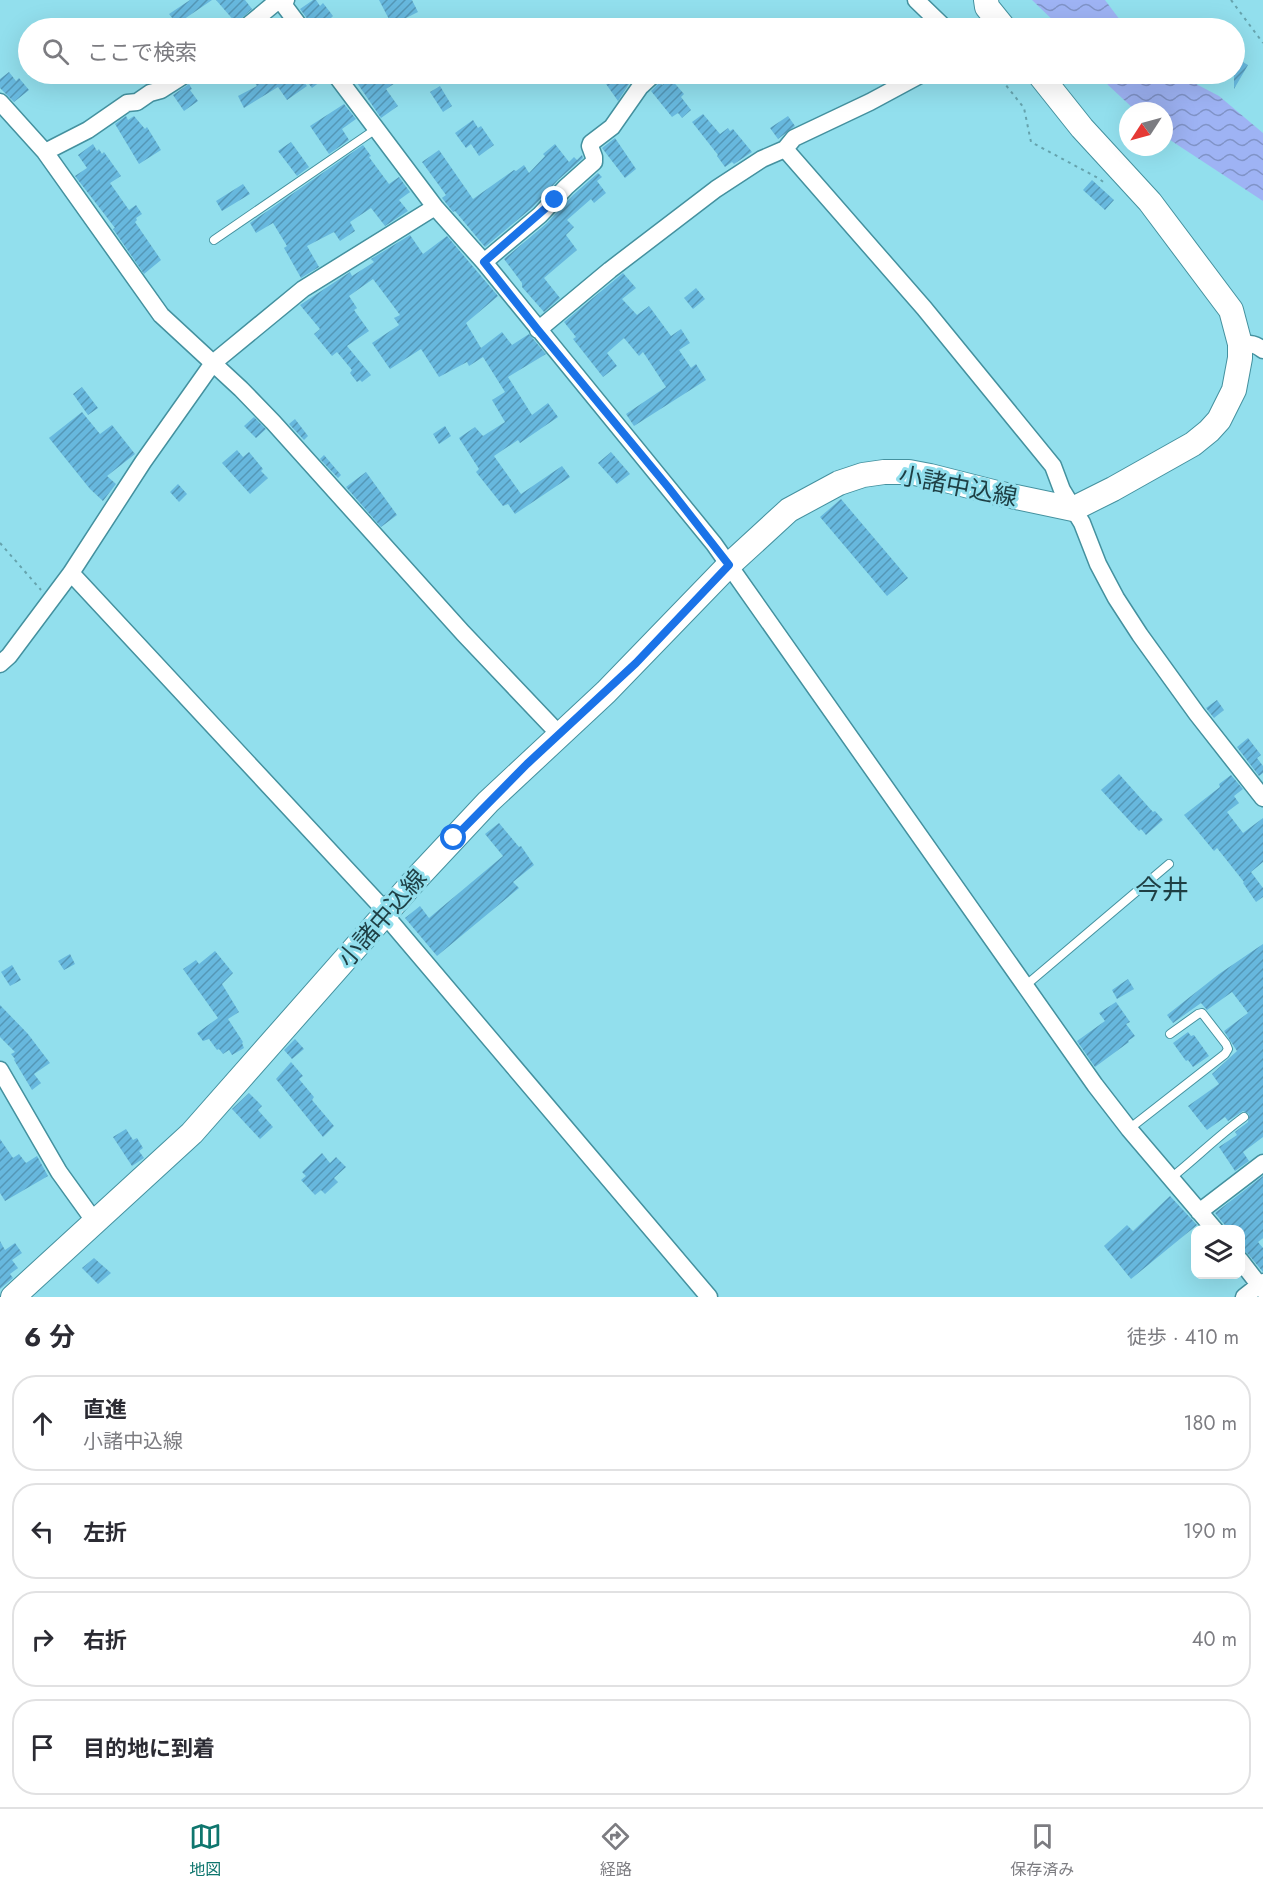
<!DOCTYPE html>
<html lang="ja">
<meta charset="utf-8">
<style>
:root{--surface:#fff;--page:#f7f7f7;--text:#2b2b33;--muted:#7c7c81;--line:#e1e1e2;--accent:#0f766e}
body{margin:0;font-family:Jost,"Noto Sans JP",sans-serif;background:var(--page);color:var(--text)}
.controls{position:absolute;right:18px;bottom:18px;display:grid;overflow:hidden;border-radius:12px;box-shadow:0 6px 24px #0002}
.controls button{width:54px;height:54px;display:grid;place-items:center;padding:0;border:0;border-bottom:2px solid var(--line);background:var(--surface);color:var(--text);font:30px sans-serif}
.compass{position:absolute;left:1119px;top:102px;width:54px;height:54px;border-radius:50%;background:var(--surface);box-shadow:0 6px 24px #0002;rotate:234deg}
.stop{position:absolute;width:18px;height:18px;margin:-14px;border:4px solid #1a73e8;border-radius:50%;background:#fff}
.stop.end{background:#1a73e8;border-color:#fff;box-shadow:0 2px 6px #0008}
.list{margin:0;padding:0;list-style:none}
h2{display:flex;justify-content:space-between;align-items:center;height:78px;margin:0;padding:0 24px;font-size:26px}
h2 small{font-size:20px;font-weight:400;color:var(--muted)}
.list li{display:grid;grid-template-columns:39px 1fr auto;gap:18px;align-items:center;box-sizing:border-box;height:96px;margin:0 12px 12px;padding:0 12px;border:2px solid var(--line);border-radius:24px}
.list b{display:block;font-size:22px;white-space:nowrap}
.list p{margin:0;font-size:20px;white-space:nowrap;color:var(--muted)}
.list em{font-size:20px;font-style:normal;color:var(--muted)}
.icon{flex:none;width:33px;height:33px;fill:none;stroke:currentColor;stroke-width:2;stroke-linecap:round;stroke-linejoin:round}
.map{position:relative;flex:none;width:1263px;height:1297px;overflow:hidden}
.search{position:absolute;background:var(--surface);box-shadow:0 6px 24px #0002;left:18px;right:18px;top:18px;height:66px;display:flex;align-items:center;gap:15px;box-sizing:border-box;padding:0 21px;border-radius:33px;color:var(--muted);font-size:22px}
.sheet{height:510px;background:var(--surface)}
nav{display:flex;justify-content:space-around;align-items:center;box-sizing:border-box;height:84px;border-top:2px solid var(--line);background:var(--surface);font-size:16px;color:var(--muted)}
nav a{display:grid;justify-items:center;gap:3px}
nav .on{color:var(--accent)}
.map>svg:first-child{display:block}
.water{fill:url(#water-waves)}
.building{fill:url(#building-hatch)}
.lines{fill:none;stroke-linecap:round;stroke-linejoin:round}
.lane-casing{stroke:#44919f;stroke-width:10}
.street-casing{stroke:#44919f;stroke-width:19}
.secondary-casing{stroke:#44919f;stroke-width:26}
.path{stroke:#66a3ad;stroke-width:2;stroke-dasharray:3 4.5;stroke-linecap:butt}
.lane{stroke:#fff;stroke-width:8}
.street{stroke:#fff;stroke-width:16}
.secondary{stroke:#fff;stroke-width:24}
.route{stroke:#1a73e8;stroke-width:8}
.labels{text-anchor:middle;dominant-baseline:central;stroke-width:6;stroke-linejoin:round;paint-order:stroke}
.street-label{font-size:24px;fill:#1e3f44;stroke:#92dfed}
.quarter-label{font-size:27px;fill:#1e3f44;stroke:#92dfed}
</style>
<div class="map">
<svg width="1263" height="1297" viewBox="0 0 1263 1297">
<defs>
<pattern id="water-waves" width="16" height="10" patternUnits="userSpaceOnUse" patternTransform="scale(1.5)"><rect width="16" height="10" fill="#9eb3f4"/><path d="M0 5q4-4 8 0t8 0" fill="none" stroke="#8093c7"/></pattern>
<pattern id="building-hatch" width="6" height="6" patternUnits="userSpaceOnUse" patternTransform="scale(1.5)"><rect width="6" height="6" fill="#67b8de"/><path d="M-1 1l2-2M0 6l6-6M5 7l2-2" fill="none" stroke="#5497b6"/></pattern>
</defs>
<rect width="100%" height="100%" fill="#92dfed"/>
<path class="water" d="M1032,0H1105L1126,28H1061Z
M1100,74H1177L1219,96L1263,133V201L1164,136V111H1136L1108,85Z"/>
<path class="building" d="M190,0H212L177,24L169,14Z
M216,0H245L252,9L236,23Z
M313,0H316L320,6L323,3L333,16L331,18L338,28H314L300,9Z
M379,0H412L418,12L392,25Z
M1234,57L1248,65L1234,89Z
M9,72L16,81L19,78L29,90L14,102L0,88V79Z
M146,74H167L151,82Z
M257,74H298L307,86L287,100L278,87L244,108L238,96L257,86L251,78Z
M301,74H325V78L312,88Z
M351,74H409L386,89L398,106L381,118Z
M599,74H622L629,84L618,101Z
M670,78L684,94L681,97L691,110L682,118L678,113L672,117L651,91L660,82L662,85Z
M189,84L192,89L190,90L198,101L184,111L173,95Z
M440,86L452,106L443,112L430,92Z
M344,104L356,119L342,129L349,140L329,154L310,126Z
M703,114L720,134L728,128L730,131L733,129L752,152L734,164L732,162L725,167L717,156L718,155L692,122Z
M126,116L128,120L134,116L145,129L147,127L161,150L139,164L115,124Z
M788,116L795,126L778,139L770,128Z
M473,120L478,128L481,126L494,145L479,156L471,144L466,148L455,133Z
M615,138L636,169L625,178L602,148Z
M291,142L309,167L297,176L278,151Z
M93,144L97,151L99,149L102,154L104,152L121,176L110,183L129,210L136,205L142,214L136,218L137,220L135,222L161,260L144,274L113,229L115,228L75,176L87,168L78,155Z
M555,144L569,162L574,157L577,160L582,155L583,158L558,180L533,207L485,247L455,211L453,212L442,198L446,195L422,162L439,150L473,199L514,170L516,171L524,165L529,173L545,156L543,154Z
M363,145L371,156L369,157L389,184L399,177L410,192L399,200L408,211L385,226L371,208L350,222L355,231L340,241L334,232L307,246L319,267L301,278L284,248L287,246L273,223L256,233L250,223Z
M598,173L602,177L597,181L606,193L594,203L591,199L567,220L574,227L566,235L577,250L544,278L560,298L544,312L522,287V283L504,259L547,223L573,195Z
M1092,180L1114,200L1105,210L1083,190Z
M243,184L250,194L222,211L216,201Z
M410,235L423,254L447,236L498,296L466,323L481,348L502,332L512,345L529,334L546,354L508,377L532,415L548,403L558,417L520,443L518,440L494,456L521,494L562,466L570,477L515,514L508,504L503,506L476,472L479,469L459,438L475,427L483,436L505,422L492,400L505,392L483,357L469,366L467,362L439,377L421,349L390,369L372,343L399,325L394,318L400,315L373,279L349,296L357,308L354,310L369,331L347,346L371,375L362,382L360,380L357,382L350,373L352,370L337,352L332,356L314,334L320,329L300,305L350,272L352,276L374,262L371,259Z
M623,273L636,288L622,299L637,315L649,306L671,336L681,329L690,343L679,350L691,368L696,364L706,380L634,426L626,414L666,387L643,352L639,356L624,338L607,353L617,366L603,377L573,339L576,337L564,322Z
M696,288L705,299L693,309L684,298Z
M82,387L98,408L88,415L73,394Z
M82,412L100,434L112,425L135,454L107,476L116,484L103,501L90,489L49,438Z
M254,417L266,429L256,438L244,426Z
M295,419L308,436L304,440L289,424Z
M445,426L451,436L439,444L433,434Z
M237,450L243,457L249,452L263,469L261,471L268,478L250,494L222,463Z
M611,452L630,474L617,484L598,463Z
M324,455L341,475L338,478L320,459Z
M366,472L397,515L381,527L346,487Z
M178,484L187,494L179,502L170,492Z
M841,499L908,578L887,596L820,517Z
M1217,700L1224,710L1214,718L1206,708Z
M1248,738L1261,755L1257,758L1263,766V773L1259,776L1237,747Z
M1119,774L1153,812L1155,811L1163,820L1146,835L1141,829L1139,831L1101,790Z
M1231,775L1243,789L1234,796L1239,803L1227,812L1243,833L1263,818V862L1251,872L1263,888V897L1256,902L1243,883L1244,882L1217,848L1214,851L1184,815L1220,787L1219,784Z
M499,823L519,847L521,846L534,865L513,882L519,888L437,956L405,918L420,906L429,918L503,856L485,834Z
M1263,944V1137L1243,1152L1249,1161L1235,1171L1219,1147L1237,1135L1235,1132L1248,1122L1249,1114L1243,1111L1228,1121L1225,1117L1207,1130L1188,1106L1219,1084L1212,1074L1237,1051L1224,1031L1248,1013L1232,992L1207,1010L1201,1003L1173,1023L1167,1015L1219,974Z
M215,951L233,973L222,984L239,1012L228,1019L243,1042L242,1043L244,1048L232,1055L229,1050L223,1054L219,1049L217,1050L209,1039L203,1041L197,1033L218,1018L183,969L196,960L199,964Z
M70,954L75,964L64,970L58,961Z
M12,965L21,980L10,986L1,972Z
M1128,979L1134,989L1117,999L1112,990Z
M1116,1002L1130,1022L1126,1024L1135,1036L1128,1041L1129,1042L1095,1067L1077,1041L1105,1021L1099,1013Z
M0,1005L28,1034L50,1063L34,1074L41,1083L32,1090L14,1060L15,1059L11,1054L15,1052L0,1037Z
M1188,1032L1191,1036L1194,1035L1209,1056L1193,1067L1188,1060L1186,1061L1173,1043Z
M295,1039L304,1049L292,1059L284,1050Z
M291,1062L303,1076L299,1079L314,1097L312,1100L334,1126L323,1137L276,1079Z
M249,1093L262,1106L258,1110L273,1127L260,1139L232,1109Z
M126,1129L133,1140L137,1138L143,1148L139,1151L144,1158L132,1166L113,1137Z
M0,1139L13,1158L19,1154L26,1163L37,1156L48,1176L5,1201L0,1193Z
M322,1153L330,1163L336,1157L346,1167L334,1178L338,1182L325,1194L321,1190L315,1195L301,1180L306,1176L302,1172Z
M1263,1176V1238L1258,1242L1263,1248V1272L1248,1254L1240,1248V1230H1229L1215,1213Z
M1170,1196L1197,1225L1131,1279L1104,1246L1127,1225L1133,1231Z
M0,1241L5,1250L15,1243L22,1253L12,1260L18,1268L10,1274L13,1278L0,1289Z
M94,1258L111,1273L98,1284L82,1268Z"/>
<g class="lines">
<g class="lane-casing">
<path id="lane" d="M214,240L376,129
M1025,986L1169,864
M1129,1129L1225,1054L1228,1049L1226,1044L1202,1013L1198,1014L1170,1034
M1171,1178C1196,1158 1218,1136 1244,1117"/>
</g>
<g class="street-casing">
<path id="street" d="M280,0L301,28
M916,0L945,28
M245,28L275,3H282L286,0
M335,74L435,207L484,262L714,544L1095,1085L1129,1129L1215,1230
M922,74L870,102L794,138L785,149L924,308L1053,466L1062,490L1082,523L1098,564L1116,598L1140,635L1197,714L1263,798
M0,102L45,152L161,315L241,389L273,422L463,633L559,734
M45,152L88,130L127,103L137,102L150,93L161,90L186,74
M484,262L540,215L566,187L594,162V157L590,146L591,143L612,127L640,87L654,74
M538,330L610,270L716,189L762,159L785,149
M1240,344C1250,343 1256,344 1263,350
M71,573L378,903L385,915L709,1297
M0,664L9,656L71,573L143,462L213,363L303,289L435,207
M0,1070L59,1172L95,1222
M1199,1212L1263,1163
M1240,1260L1263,1290
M1244,1297L1263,1282"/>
</g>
<g class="secondary-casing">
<path id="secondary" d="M986,0L987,7L1004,28
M13,1297L192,1133L416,879L488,802L606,692L729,565L789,510L839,483L863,475L884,472H909L930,476L997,493L1073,509L1113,489L1193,444L1209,431L1219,420L1234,390L1240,358V344L1231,310L1150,202L1082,128L1039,74"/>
</g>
<path class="path" d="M1231,0L1263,43
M997,74L1024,108L1031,142L1098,178L1106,184
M0,543L41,590"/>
<use href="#lane" class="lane"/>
<use href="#street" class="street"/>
<use href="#secondary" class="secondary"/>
</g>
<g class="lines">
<path class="route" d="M454,838L527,764L636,663L729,565L668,487L538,330L484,262L555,200"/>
</g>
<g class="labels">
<g class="street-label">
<text transform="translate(958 486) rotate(11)">小諸中込線</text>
<text transform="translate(382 918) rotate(-49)">小諸中込線</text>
</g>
<g class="quarter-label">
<text x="1162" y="889">今井</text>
</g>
</g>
</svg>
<div class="controls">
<button><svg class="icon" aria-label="layers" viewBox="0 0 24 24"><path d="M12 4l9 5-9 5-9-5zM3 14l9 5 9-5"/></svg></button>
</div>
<svg class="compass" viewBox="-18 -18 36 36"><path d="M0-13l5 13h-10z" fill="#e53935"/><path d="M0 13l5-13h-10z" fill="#7c7c81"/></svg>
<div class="stop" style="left:454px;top:838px"></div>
<div class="stop end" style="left:555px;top:200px"></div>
<div class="search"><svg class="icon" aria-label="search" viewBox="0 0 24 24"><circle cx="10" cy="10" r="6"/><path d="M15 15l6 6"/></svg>ここで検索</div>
</div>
<section class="sheet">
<h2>6 分<small>徒歩 · 410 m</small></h2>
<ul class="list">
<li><svg class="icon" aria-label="ahead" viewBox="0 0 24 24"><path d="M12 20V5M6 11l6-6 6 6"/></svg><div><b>直進</b><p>小諸中込線</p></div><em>180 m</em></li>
<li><svg class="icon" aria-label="left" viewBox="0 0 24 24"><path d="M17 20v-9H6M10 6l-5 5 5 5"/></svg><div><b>左折</b></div><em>190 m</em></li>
<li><svg class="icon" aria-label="right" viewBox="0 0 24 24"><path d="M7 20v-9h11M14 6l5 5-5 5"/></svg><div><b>右折</b></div><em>40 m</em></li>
<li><svg class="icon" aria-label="arrive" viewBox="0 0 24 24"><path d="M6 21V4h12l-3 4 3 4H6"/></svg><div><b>目的地に到着</b></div></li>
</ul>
</section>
<nav>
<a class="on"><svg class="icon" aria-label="map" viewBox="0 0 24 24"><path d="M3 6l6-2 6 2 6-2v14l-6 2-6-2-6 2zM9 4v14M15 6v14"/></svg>地図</a>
<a><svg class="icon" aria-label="directions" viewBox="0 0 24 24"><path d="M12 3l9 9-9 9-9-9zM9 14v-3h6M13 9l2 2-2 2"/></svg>経路</a>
<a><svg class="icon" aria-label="saved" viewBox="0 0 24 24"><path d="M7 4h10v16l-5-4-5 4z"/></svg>保存済み</a>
</nav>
